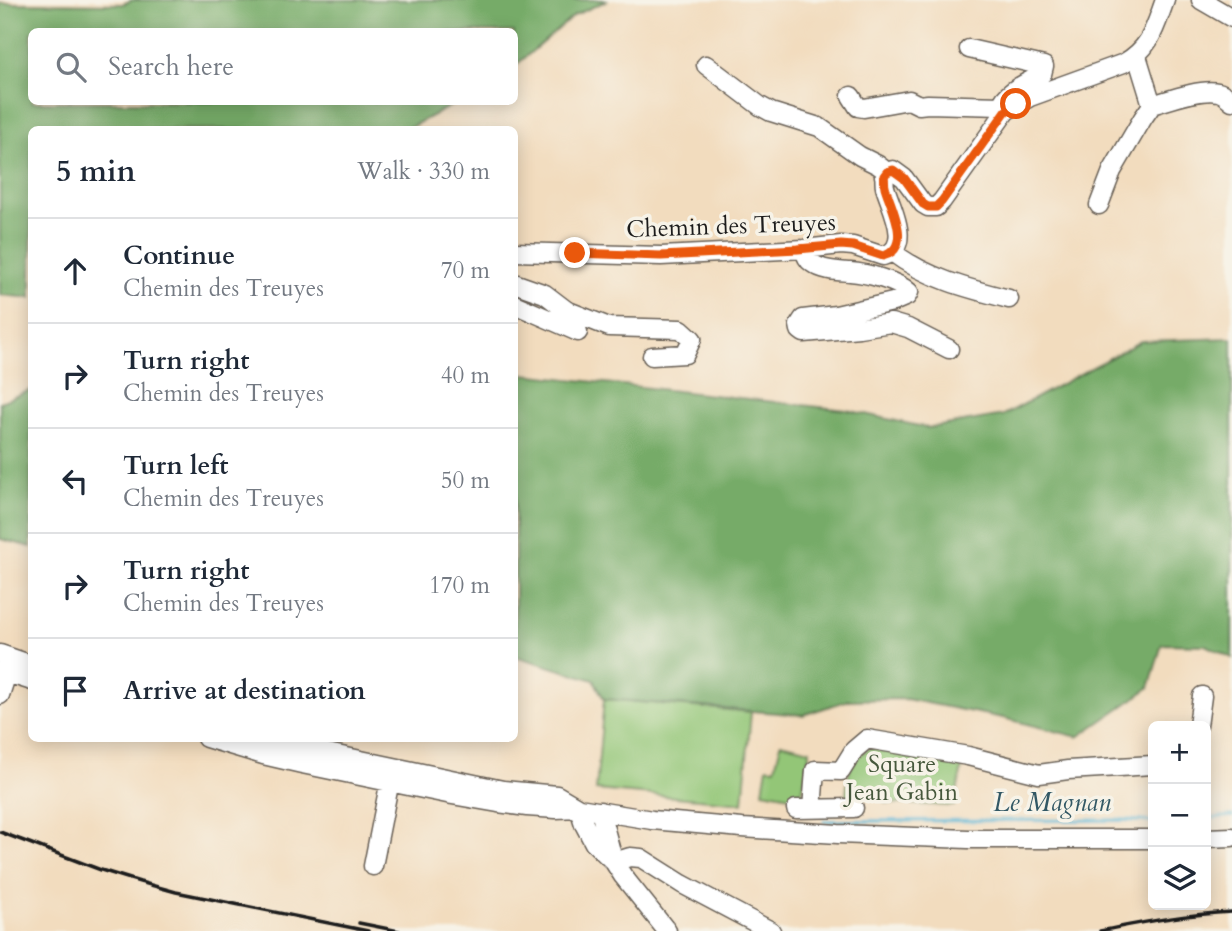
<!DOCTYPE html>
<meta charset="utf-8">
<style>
:root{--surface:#fff;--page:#f6f6f7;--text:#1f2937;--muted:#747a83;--line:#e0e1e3}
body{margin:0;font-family:Cardo,serif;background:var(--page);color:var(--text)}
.controls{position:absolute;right:21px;bottom:21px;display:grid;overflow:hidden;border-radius:10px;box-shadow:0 4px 18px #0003}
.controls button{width:63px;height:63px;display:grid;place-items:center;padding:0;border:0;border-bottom:2px solid var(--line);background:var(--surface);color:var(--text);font:35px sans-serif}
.stop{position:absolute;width:21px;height:21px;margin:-16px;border:5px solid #ea580c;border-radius:50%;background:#fff}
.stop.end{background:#ea580c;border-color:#fff;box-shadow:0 2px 7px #0008}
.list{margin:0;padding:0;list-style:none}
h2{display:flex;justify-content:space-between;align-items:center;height:91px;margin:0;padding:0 28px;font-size:30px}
h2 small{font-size:23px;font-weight:400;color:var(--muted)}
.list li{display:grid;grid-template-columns:46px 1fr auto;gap:21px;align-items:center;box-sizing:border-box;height:105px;padding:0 28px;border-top:2px solid var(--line)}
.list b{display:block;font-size:26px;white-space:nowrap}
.list p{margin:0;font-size:23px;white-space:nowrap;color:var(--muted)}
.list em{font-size:23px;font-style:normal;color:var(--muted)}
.icon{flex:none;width:38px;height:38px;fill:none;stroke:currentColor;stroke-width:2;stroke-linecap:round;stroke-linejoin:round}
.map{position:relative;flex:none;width:1232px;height:931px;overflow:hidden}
.search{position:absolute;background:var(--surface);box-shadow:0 4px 18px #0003;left:28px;top:28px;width:490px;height:77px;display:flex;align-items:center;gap:18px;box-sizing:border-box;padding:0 24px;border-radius:10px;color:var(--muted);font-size:26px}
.panel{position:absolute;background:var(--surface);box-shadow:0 4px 18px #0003;left:28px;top:126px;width:490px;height:616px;border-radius:10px}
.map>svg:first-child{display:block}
.green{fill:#93c677;stroke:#58714a;stroke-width:2}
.forest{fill:#76ab68;stroke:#496442;stroke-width:2}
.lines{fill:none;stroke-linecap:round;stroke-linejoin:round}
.stream{stroke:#53b2d2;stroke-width:3.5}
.minor-casing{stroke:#675f55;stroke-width:21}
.minor{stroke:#fff;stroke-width:18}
.rail{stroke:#1c1c1c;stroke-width:3.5}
.route{stroke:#ea580c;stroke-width:9}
.labels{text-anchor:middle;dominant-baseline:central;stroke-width:7;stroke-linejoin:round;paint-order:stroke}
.street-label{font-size:24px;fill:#1c1c1c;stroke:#f7f3e8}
.park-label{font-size:24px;fill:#46583c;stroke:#f7f3e8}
.water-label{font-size:26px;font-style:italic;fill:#325865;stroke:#f7f3e8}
</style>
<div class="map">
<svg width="1232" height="931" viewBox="0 0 1232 931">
<rect width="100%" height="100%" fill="#f7f3e8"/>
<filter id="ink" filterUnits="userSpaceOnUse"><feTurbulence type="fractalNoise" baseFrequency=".0143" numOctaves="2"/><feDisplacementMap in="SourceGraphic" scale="14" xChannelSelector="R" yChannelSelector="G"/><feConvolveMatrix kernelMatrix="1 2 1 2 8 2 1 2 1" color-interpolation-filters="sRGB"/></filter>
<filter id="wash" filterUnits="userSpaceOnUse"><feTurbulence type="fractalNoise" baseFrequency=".00686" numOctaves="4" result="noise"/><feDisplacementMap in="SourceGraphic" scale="28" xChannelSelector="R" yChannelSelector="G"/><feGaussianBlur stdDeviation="1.57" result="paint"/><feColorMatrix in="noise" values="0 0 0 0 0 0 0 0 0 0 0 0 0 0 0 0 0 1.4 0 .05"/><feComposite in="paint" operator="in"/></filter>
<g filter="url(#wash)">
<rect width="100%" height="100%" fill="#f2dcbe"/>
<path class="green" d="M604,699L751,712L743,803L596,790Z
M781,743L810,750L801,798L763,791L767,767L775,768Z
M872,746L963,763L954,806L886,803L883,800L880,793L863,799L846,798C848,770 848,762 872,746Z"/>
<path class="forest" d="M133,0H608L575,15L515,66L514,32H32V102H458L407,129L32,130L31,298L0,295V3L122,4Z
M1232,338V658L1205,645L1162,644L1149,688L1078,737L1003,718L906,699L849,700L803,715L604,699L594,680L515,656V373L847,410L928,428L1004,415L1141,341Z
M31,390V547L0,539V402Z"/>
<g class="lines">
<path class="stream" d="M1206,819L1232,816
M824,821L1124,820L1153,822"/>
</g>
</g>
<g filter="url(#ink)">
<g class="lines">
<g class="minor-casing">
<path id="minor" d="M1201,0L1232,18
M969,49L1044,66L1042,74C1029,82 1005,91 1001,106L1006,111
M706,65L760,106L771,112L819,127L860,156L878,165L887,172
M851,96L858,107L864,108L909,100L919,105L928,104L1001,106
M1152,105C1169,100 1201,88 1218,92C1224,93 1227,97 1232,101
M1099,205L1112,171L1143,118L1152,105L1137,56
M804,249C806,255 807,260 812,263C823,271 838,271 850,272C866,273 898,281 909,292L907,296L893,302L836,315L803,319L799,325L800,330L804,333L859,328L891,323L908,328L949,349
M514,252L661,256L804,249L841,245L853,246L883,256C914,247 890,206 885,187C884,183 885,179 884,176L887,172L893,170L904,178L923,204L928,207H936L942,201L1006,111L1030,97L1124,63C1151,48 1155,27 1165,0
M892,252C926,278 969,289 1009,299
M514,283L545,294L566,310L609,327L681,329L692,339L685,354L652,356
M514,304L578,332
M0,654L32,665
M0,671L32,681
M0,695L12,658
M1198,726L1202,696
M206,738L263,755L302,764L452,795L498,803L527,807L556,809L579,808L652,820L742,828L838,834L968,839H1153
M256,738L503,790L557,795L579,808
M579,808L584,824L594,843L614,862L623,876L667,931
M796,809L854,808
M812,809L815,770L841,771L854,750L867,739L968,756L1039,774L1068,770L1153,765
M600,811L613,859
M1206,838L1232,837
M614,862L630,857L641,858L682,884L771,931
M373,866L392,770"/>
</g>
<use href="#minor" class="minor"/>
<path class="rail" d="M0,832L101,870L140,882L176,892L368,931
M359,923L399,931
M1100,931C1144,922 1187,914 1232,912"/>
</g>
</g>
<g class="lines" filter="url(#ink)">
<path class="route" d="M575,253L661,256L798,249L841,245L853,246L883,256C914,248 890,205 885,187C884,183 885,179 884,176L887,172L893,170L904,178L923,204L928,207H936L942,201L1006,111L1016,104"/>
</g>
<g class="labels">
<g class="street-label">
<text transform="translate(731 226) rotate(-2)">Chemin des Treuyes</text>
</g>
<g class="park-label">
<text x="902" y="764">Square<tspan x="902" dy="28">Jean Gabin</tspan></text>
</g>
<g class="water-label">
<text x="1052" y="802">Le Magnan</text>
</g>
</g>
</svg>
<div class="controls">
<button>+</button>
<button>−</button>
<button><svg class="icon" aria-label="layers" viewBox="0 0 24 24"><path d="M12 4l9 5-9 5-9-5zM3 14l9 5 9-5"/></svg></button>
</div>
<div class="stop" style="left:1016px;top:104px"></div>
<div class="stop end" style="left:575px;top:253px"></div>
<div class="search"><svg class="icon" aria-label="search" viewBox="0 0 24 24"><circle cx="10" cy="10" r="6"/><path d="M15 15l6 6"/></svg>Search here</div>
<section class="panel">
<h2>5 min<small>Walk · 330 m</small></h2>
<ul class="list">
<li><svg class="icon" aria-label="ahead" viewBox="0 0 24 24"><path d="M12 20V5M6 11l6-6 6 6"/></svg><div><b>Continue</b><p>Chemin des Treuyes</p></div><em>70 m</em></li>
<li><svg class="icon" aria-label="right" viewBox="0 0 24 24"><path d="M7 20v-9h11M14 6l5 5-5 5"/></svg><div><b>Turn right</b><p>Chemin des Treuyes</p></div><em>40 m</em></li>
<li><svg class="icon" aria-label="left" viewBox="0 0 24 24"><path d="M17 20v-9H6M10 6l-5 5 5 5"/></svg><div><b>Turn left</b><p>Chemin des Treuyes</p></div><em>50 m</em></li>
<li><svg class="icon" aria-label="right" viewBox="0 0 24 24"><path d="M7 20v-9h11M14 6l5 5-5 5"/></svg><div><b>Turn right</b><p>Chemin des Treuyes</p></div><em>170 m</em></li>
<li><svg class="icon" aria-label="arrive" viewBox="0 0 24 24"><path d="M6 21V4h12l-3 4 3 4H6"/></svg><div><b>Arrive at destination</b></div></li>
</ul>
</section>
</div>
